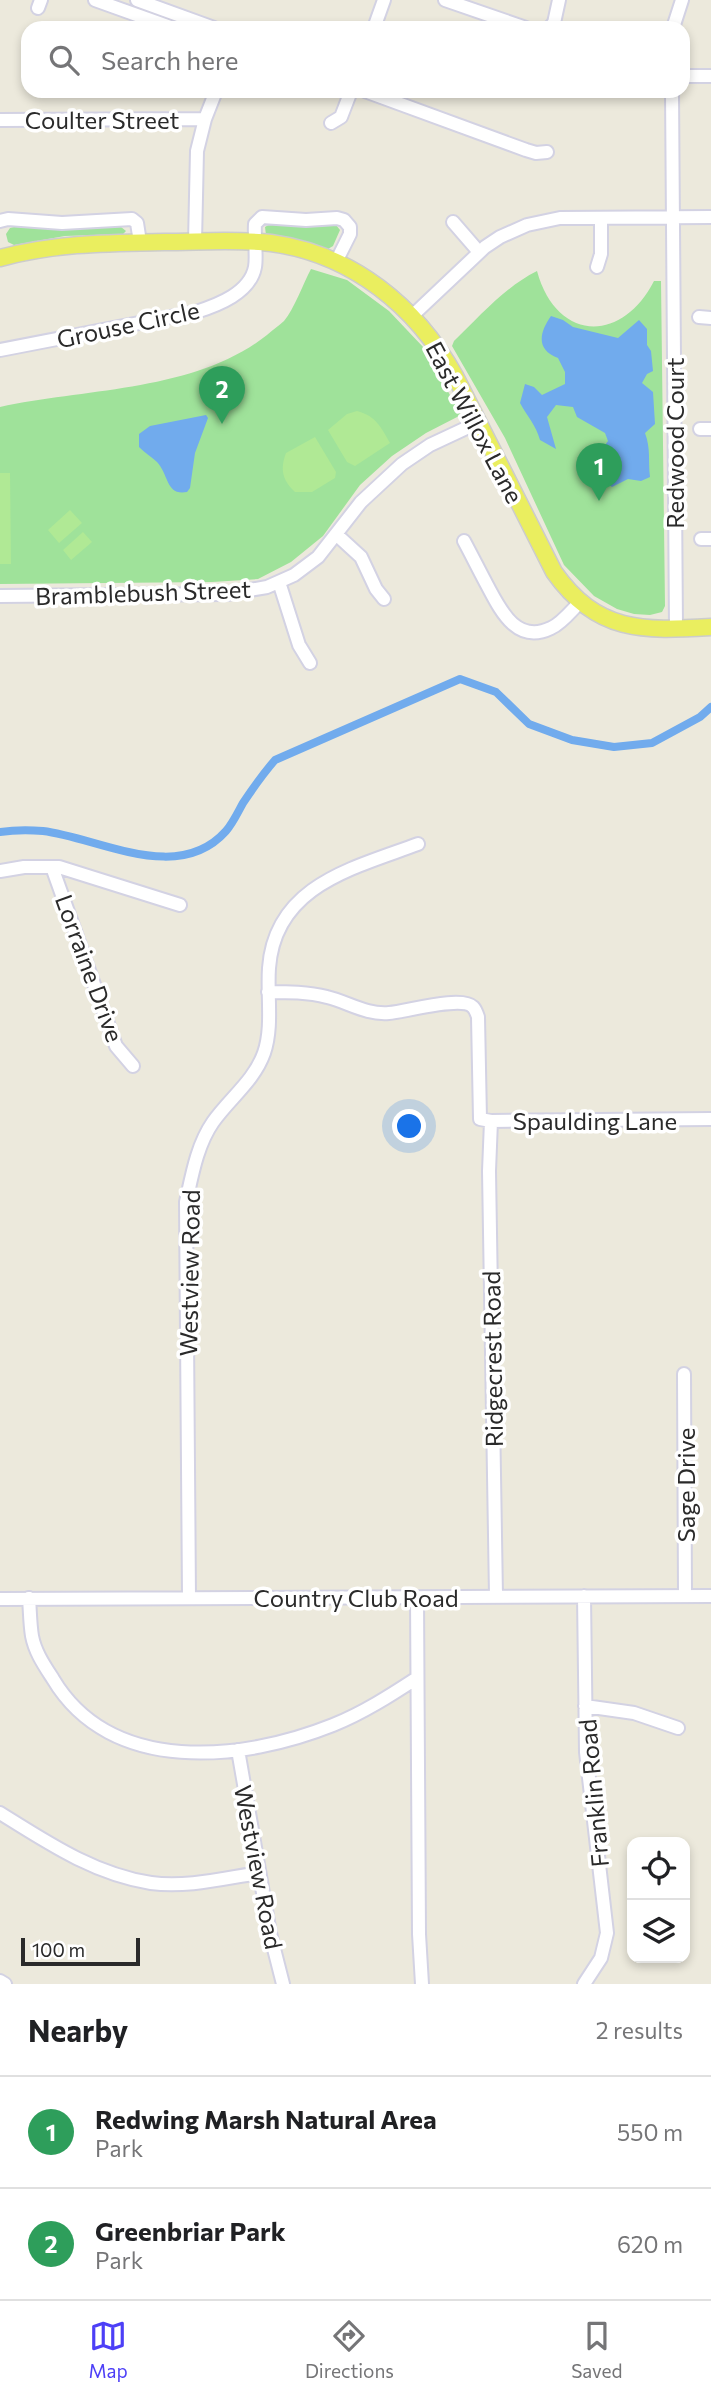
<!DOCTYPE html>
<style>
:root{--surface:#fff;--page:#f2f2f2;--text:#202124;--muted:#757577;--line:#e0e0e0;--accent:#4d3ff7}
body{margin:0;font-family:Commissioner,sans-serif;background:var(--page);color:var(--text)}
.controls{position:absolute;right:21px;bottom:21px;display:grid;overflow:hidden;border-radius:14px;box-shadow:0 4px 10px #0003}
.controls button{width:63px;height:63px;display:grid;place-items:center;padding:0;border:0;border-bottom:2px solid var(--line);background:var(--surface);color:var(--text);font:35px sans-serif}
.scale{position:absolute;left:21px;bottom:18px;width:119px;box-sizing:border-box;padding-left:7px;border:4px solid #2a2a2a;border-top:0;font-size:19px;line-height:24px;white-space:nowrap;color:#2a2a2a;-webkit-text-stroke:5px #fff;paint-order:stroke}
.you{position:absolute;left:410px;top:1127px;width:24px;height:24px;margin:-18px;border:5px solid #fff;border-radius:50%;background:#1a73e8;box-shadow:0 0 0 10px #1a73e833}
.badge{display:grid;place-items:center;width:46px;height:46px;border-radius:50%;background:var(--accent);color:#fff;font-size:23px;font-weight:700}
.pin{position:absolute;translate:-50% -58px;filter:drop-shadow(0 2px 4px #0008)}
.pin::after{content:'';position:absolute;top:37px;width:24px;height:21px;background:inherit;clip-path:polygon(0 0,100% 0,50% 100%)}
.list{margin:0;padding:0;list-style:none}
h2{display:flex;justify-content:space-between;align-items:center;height:91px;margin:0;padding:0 28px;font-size:30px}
h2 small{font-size:23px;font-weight:400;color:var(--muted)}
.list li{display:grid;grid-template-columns:46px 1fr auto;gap:21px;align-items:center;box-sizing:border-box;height:112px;padding:0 28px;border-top:2px solid var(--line)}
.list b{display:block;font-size:26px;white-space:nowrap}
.list p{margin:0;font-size:23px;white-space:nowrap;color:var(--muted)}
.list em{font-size:23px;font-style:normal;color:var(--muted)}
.icon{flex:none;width:38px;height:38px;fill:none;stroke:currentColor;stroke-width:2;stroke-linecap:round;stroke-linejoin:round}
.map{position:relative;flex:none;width:711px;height:1984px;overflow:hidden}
.search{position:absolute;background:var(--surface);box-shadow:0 4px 10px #0003;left:21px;right:21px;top:21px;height:77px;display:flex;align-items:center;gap:18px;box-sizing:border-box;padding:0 24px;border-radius:21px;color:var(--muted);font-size:26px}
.sheet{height:315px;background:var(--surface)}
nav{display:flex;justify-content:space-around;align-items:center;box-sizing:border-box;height:98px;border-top:2px solid var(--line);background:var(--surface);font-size:19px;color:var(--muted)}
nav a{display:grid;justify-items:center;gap:4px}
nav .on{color:var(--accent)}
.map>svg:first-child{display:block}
.green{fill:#9fe29a}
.pitch{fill:#b0e995}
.water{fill:#71abed}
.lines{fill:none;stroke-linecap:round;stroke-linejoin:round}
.canal{stroke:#71abed;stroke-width:8}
.minor-casing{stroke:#d3d2e3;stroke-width:16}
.major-casing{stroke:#ccc;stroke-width:19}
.minor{stroke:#fff;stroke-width:12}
.major{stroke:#eaee5f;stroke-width:16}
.labels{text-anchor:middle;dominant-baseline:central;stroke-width:7;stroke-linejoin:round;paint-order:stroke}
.street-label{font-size:24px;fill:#2a2a2a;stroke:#fff}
</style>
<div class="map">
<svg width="711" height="1984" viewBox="0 0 711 1984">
<rect width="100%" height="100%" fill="#ece9dc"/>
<path class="green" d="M270,224L301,227L332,225H336L340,230L333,246L328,249L305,242L266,235L265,227Z
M14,227L70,229L121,227L126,231L123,234L65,236L14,245L8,242L6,234L10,228Z
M311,269L347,280L389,311L424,348L461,415L426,433L392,456L360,485L323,536L291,562L258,579L212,582L0,584V407C87,388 195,392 267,335C272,330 279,326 284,321C294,309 303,284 311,269Z
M537,271C556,341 621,345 654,281H661L665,606L662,612L650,615L634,614L617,609L594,596L564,565L505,438L452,346L454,341C480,316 505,287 537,271Z"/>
<path class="pitch" d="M357,411C376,416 381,427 390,443L355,466L347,462L328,430L347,414Z
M315,437L336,472L335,478L312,492H295C282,480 280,469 286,453Z
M0,473H10L11,564H0Z
M70,510L82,523L59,543L48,530Z
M83,532L92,542L71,560L63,550Z"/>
<path class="water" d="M551,316L563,320L573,327L618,338L639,320L647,329V345L651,351L653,371L647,374L642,383L653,392L655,424L645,433C651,449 648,461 650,477L641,481L628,479L612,487L604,480C607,462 595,457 608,441L605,433L577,417L573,407L556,405L547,417L556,449L540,440C536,425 527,416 520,403L525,384L534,387L542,395L565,384V372L558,358C536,350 539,333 551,316Z
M206,415L208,418L195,453L190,488L187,492C166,496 169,475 157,462C152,457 145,453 139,447V434L150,426Z"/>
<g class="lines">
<path class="canal" d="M0,832C14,830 29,830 43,831C100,838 178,885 226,831C233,823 238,812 243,803C253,788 263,774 275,760L460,679L496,692L529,724L572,740L614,747L652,743L700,717L711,707"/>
<g class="minor-casing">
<path id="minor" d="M95,0L173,28
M137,0L214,28
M445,0L526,28
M38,8L41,0
M374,28L384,0
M549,28L554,23L559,0
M673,28L682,0
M683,76H711
M365,91L526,150L536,153L547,152
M672,91L676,628
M0,120L205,119
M331,123L341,117L351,91
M0,221L8,219L62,223L132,219L137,223L140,242
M453,222L479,252
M195,242L197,151L205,119L216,91
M597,267L601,254V218
M412,316L485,247L500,237L527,225L560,218L711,217
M699,317L711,318
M0,350L196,312C218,305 250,293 255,267C257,257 254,237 255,224L262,217L306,220L337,218L344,220L350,227V234L336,262
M700,429H711
M337,535L361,557L376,589L384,599
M701,539H711
M464,541C472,556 479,570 487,585C500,609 516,645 551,628C562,623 571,611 580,602
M279,582L299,645L310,663
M0,596L227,594L267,587L294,575L318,557L361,502L402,464L430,445L477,423
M52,867L116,1046L133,1066
M0,871L24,867H59L180,905
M268,992C288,992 308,992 327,997C348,1002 366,1015 389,1013C406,1012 461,995 473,1007C475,1009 477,1014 478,1017L480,1119L491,1121L711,1119
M491,1121L489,1171L496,1596
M684,1374L685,1596
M584,1596L586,1752L607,1933L601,1958L584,1984
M417,1597L419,1934L422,1984
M29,1598C30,1611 30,1624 32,1636C35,1652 44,1665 53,1679C111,1776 243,1761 333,1725C363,1713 391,1695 417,1678
M189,1598L186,1202C192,1175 197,1145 213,1122C230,1098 254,1081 264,1053C273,1027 267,996 269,968C275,885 354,868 418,844
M0,1599L711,1596
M585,1706L634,1713L678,1728
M238,1750L270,1933L283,1984
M0,1813C48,1843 94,1874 151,1883C187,1888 225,1878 259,1873
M0,1981L5,1984"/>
</g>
<g class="major-casing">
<path id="major" d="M0,258C55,243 108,243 164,242C199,242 236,239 271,243C352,254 416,306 455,376L554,572C597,633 643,631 711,627"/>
</g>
<use href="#minor" class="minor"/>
<use href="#major" class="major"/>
</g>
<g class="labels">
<g class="street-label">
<text x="102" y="119">Coulter Street</text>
<text transform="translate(128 324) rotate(-12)">Grouse Circle</text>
<text transform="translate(475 422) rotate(62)">East Willox Lane</text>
<text transform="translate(674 443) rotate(-90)">Redwood Court</text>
<text transform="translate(143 592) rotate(-2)">Bramblebush Street</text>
<text transform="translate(90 968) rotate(70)">Lorraine Drive</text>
<text x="595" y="1120">Spaulding Lane</text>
<text transform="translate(189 1273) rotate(-89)">Westview Road</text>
<text transform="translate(492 1359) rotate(-91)">Ridgecrest Road</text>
<text transform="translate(685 1485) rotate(-90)">Sage Drive</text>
<text x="356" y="1597">Country Club Road</text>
<text transform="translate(593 1793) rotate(-95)">Franklin Road</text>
<text transform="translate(259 1867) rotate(79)">Westview Road</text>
</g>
</g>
</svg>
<div class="controls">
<button><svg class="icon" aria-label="locate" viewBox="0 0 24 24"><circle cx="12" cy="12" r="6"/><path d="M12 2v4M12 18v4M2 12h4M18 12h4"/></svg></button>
<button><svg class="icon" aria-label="layers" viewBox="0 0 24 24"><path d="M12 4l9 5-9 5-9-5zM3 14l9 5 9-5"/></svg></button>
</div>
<div class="scale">100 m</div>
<div class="you"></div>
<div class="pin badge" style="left:599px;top:501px;background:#2e9e5b">1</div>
<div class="pin badge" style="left:222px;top:424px;background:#2e9e5b">2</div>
<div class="search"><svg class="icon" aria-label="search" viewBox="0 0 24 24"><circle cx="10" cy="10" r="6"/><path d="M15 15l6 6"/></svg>Search here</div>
</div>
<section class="sheet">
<h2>Nearby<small>2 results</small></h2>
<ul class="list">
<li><span class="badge" style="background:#2e9e5b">1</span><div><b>Redwing Marsh Natural Area</b><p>Park</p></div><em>550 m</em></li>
<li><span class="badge" style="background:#2e9e5b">2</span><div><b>Greenbriar Park</b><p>Park</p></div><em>620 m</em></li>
</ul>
</section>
<nav>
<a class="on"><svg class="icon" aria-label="map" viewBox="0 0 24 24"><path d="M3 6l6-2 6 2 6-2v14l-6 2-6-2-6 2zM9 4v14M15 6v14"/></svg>Map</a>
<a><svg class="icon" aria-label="directions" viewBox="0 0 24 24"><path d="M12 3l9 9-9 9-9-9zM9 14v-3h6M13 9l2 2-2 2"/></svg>Directions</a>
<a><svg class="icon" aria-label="saved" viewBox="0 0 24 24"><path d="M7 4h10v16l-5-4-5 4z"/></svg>Saved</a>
</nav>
